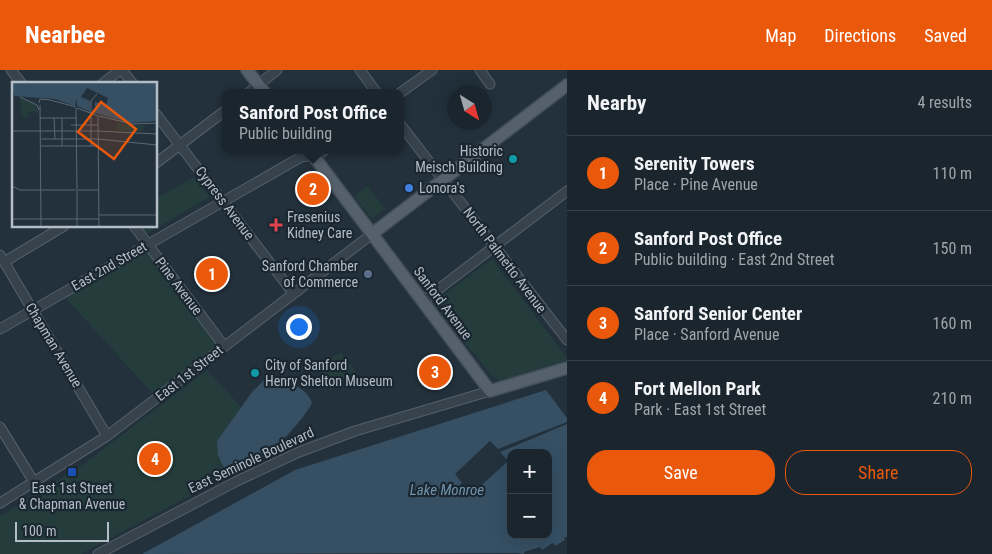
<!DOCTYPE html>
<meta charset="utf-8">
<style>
:root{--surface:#1a252d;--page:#232d35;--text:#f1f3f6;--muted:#9fa5aa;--line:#384249;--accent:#ea580c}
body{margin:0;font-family:"Roboto Condensed",sans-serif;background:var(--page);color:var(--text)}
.controls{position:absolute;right:15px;bottom:15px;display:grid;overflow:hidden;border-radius:10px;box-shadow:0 5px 20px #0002}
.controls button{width:45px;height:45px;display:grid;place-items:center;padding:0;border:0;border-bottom:1px solid var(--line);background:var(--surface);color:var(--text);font:25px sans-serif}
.compass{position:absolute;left:447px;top:15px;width:45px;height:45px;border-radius:50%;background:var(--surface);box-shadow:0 5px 20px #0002;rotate:143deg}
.scale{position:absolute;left:15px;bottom:12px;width:94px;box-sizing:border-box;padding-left:5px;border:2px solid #b2bdc7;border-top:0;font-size:14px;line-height:18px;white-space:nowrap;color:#b2bdc7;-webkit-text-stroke:4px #1b2730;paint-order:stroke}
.you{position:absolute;left:298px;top:256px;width:18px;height:18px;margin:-12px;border:4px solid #fff;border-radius:50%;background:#1a73e8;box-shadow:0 0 0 8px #1a73e833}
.badge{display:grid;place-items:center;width:32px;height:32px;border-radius:50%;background:var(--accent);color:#fff;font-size:16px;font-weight:700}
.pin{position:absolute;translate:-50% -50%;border:2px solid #fff;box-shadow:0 1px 5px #0006}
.popup{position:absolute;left:222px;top:19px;width:182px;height:65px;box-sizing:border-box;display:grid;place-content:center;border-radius:10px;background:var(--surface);filter:drop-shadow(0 1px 4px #0005);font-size:16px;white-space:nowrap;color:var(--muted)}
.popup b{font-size:19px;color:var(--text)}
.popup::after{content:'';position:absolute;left:50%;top:100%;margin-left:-10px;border:10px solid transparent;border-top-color:var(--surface)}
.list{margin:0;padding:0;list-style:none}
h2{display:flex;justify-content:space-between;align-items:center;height:65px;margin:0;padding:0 20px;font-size:21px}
h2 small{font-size:16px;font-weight:400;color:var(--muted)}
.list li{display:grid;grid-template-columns:32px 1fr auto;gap:15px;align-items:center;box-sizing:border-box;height:75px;padding:0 20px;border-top:1px solid var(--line)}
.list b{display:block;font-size:19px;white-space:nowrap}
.list p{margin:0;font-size:16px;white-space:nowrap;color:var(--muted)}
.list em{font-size:16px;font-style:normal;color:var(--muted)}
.actions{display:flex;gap:10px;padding:15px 20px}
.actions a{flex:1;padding:11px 0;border:1px solid var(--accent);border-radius:20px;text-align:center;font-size:18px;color:var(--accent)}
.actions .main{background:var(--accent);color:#fff}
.map{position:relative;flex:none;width:567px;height:484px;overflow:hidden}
header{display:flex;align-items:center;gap:30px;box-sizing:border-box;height:70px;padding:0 25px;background:var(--accent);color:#fff}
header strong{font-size:24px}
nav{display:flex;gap:28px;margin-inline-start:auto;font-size:18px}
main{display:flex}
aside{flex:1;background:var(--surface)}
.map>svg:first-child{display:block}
.green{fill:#243d3c}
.water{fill:#364f63;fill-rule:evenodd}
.pier{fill:#22313c}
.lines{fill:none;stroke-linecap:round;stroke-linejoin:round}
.minor-casing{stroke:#54606a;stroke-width:11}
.major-casing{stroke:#424e58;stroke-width:14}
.minor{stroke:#36424c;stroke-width:9}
.major{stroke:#54616c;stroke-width:11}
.culture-dot{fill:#0f9aa8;stroke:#1b2730;stroke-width:2}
.shop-dot{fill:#3f7fe0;stroke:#1b2730;stroke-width:2}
.health-dot{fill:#e0444e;stroke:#1b2730;stroke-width:2}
.service-dot{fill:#5c6f8a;stroke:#1b2730;stroke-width:2}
.transit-dot{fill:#1a4fb4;stroke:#1b2730;stroke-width:2}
.labels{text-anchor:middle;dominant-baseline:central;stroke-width:4.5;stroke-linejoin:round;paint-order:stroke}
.poi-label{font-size:14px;fill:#b2bdc7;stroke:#1b2730;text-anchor:start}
.street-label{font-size:14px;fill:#b2bdc7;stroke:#1b2730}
.water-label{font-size:15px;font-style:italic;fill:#7193ab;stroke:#1b2730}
.inset-road{fill:none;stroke:#5c6974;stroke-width:1}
.view{fill:#e8590c;fill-opacity:0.15;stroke:#e8590c;stroke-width:2.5}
.inset-edge{fill:none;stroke:#b2bdc7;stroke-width:2.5}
</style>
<header>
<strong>Nearbee</strong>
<nav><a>Map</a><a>Directions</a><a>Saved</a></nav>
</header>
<main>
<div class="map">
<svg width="567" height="484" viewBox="0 0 567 484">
<rect width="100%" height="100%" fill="#22313c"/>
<path class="green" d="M194,107L210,127L146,164L141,156H156V125L159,127Z
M368,116L385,139L372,149L354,126Z
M146,179L219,275L154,325L64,226Z
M492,189L567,288V290L499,311L491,305L433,233Z
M341,282L356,302L331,320L317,300Z
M207,300L241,337L217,371L223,396L230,404L81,484H0V446L85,393Z"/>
<path class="water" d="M270,304C284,311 308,317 312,333C306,344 299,352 291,361C273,382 257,396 229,401L223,396L218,385L217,371L252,322Z
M546,320L567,348V467H564L565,470L555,476L553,473L542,480L540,477L524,482V484L518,483L142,484L295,400ZM511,383H548V465H511Z"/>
<path class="pier" d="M567,352V354L500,382L508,391L473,423L465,415L458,421L455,419L462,413L455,404L490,371L498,379Z"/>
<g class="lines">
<g class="minor-casing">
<path id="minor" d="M11,0L22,14
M122,0L133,14
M360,0L377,23
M480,0L490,14
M102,14L120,0
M248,23L277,0
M400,23L432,0
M156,44L293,223
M400,54L567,270
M156,93L226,40
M134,156L224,276
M0,185L107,366
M4,192L64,156
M423,231L567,121
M0,259L301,87L320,84L325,80
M0,357L34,412
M0,433L107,366L372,164
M98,484L237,411L299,382L355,361L490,321"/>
</g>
<g class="major-casing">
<path id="major" d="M247,0L265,23
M309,80L490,321L567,298
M372,164L567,15"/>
</g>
<use href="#minor" class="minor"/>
<use href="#major" class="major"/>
</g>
<g class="culture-dot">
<circle cx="513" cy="89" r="5"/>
<circle cx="255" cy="303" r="5"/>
</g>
<circle class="shop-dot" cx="409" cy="118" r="5"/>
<path class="health-dot" d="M273.5 147.5h5v5h5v5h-5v5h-5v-5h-5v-5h5z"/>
<circle class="service-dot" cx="368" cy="204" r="5"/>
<rect class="transit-dot" x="67" y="397" width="10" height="10" rx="2.5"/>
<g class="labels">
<g class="poi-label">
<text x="503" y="81" text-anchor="end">Historic<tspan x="503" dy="16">Meisch Building</tspan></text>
<text x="419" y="118">Lonora's</text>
<text x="287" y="147">Fresenius<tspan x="287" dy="16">Kidney Care</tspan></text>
<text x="358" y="196" text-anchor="end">Sanford Chamber<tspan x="358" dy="16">of Commerce</tspan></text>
<text x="265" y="295">City of Sanford<tspan x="265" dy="16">Henry Shelton Museum</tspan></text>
<text x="72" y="418" text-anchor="middle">East 1st Street<tspan x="72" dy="16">&amp; Chapman Avenue</tspan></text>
</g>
<g class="street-label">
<text transform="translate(225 133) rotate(53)">Cypress Avenue</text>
<text transform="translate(505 190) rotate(53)">North Palmetto Avenue</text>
<text transform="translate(109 196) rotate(-30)">East 2nd Street</text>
<text transform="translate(179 216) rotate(53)">Pine Avenue</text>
<text transform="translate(443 233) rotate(53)">Sanford Avenue</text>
<text transform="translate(54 275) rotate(59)">Chapman Avenue</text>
<text transform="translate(189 303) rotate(-38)">East 1st Street</text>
<text transform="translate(251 390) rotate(-25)">East Seminole Boulevard</text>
</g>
<g class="water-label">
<text x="447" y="420">Lake Monroe</text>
</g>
</g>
<g transform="translate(12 12)">
<rect width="145" height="145" fill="#22313c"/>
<path d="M8,16L24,23L27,32L21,29L16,31L17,35H10ZM106,41L132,43L131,50L103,48Z" fill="#243d3c"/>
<path d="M0,0H145V39L118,41L83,31V20L94,23L96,16L75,6L69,15L78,19V30L65,24V16L63,24L43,17L2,14Z" fill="#364f63"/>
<path class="inset-road" d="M8,15L25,23L27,28M27,21L28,17L38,18L64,25M28,23L29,145M64,26L65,107M65,26L86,34L87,145M87,34L120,42L145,41M28,36H64M42,36L43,57M50,36V64M59,43H86M0,49H86M86,49L145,52M29,57H86L145,63M29,64H86M79,64V19L85,12M0,104L8,108H64M65,108V145M65,108H87M87,133H145M0,137H29M29,137H87"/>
<path class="view" d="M89,20L124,47L102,77L66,50Z"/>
<rect width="145" height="145" class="inset-edge"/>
</g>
</svg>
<div class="controls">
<button>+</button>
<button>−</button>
</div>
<svg class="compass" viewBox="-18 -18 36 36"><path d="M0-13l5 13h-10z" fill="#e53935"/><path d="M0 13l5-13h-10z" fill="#9fa5aa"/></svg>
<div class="scale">100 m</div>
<div class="you"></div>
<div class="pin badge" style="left:212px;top:204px">1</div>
<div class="pin badge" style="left:313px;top:119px">2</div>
<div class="popup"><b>Sanford Post Office</b>Public building</div>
<div class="pin badge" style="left:435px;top:302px">3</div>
<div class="pin badge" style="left:155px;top:389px">4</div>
</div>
<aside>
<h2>Nearby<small>4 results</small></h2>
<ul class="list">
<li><span class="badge">1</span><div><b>Serenity Towers</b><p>Place · Pine Avenue</p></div><em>110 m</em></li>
<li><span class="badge">2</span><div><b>Sanford Post Office</b><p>Public building · East 2nd Street</p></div><em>150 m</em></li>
<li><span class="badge">3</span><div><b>Sanford Senior Center</b><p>Place · Sanford Avenue</p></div><em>160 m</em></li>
<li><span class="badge">4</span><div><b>Fort Mellon Park</b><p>Park · East 1st Street</p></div><em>210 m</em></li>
</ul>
<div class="actions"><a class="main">Save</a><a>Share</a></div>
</aside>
</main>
